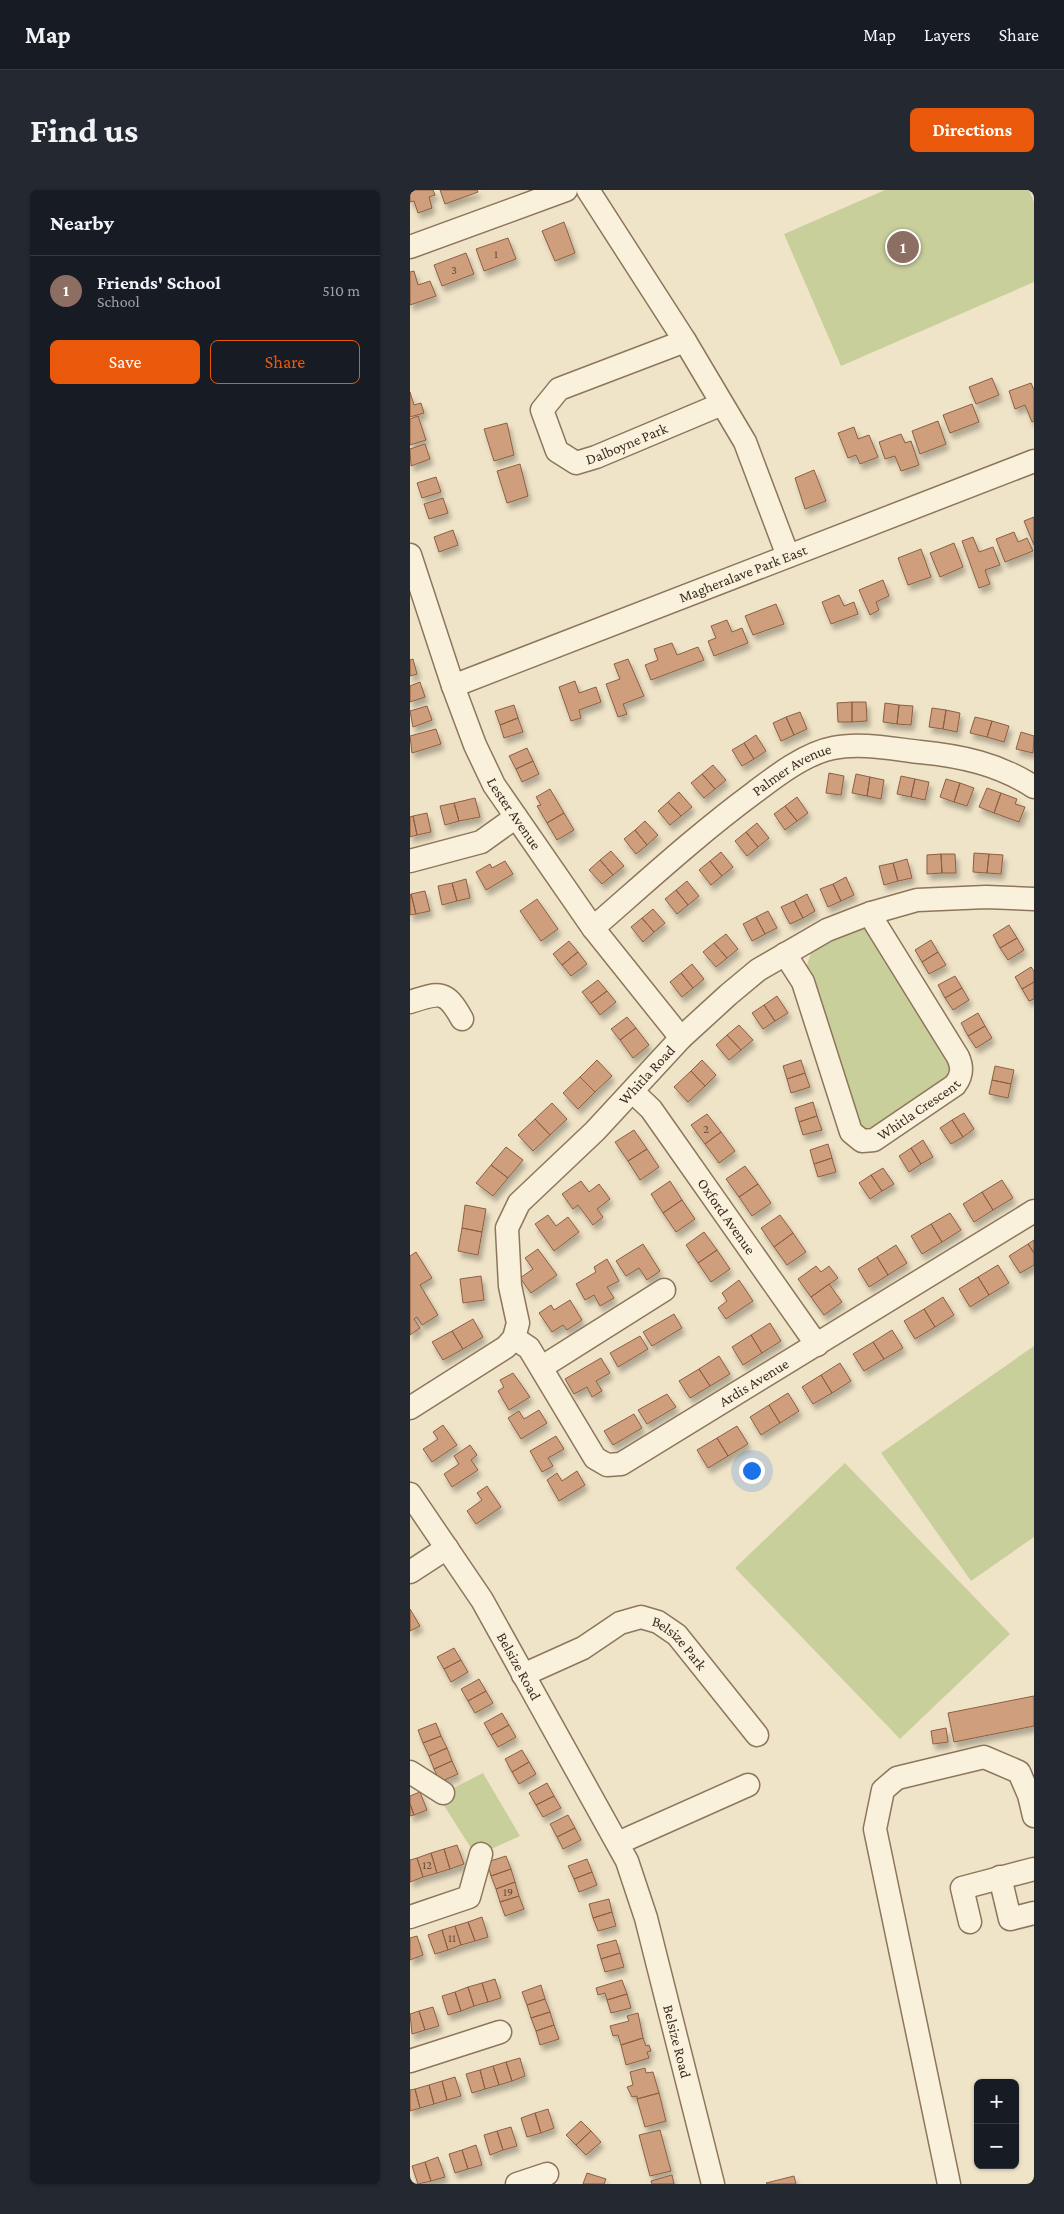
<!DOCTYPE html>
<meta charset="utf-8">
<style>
:root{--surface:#171b24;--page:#242831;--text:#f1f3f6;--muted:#9ea1a6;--line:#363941;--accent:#ea580c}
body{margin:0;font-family:"Crimson Pro",serif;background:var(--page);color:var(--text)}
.controls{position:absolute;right:15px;bottom:15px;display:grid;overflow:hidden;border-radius:8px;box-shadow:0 1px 4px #0004}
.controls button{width:45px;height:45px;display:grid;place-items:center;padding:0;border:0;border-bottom:1px solid var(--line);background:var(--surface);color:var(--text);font:25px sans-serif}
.you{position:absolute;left:341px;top:1280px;width:18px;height:18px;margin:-12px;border:4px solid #fff;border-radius:50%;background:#1a73e8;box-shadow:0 0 0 8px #1a73e833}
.badge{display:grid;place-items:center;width:32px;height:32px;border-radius:50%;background:var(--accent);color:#fff;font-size:16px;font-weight:700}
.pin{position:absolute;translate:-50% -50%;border:2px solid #fff;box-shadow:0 1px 5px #0006}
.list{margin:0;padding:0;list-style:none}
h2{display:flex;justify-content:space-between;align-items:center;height:65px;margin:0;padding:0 20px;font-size:21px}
h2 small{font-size:16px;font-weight:400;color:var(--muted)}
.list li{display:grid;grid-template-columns:32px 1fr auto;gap:15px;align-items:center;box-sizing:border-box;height:70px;padding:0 20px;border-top:1px solid var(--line)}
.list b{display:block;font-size:19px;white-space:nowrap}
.list p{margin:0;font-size:16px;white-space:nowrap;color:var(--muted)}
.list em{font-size:16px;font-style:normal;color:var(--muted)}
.actions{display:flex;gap:10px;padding:15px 20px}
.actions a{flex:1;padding:11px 0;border:1px solid var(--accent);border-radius:8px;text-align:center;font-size:18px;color:var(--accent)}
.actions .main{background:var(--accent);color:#fff}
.map{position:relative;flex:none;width:624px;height:1994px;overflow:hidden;border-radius:8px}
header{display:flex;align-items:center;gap:30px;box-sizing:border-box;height:70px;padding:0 25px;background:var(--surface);border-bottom:1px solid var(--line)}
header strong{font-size:24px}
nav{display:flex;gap:28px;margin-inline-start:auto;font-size:18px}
.intro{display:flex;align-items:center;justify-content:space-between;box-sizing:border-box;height:120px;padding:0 30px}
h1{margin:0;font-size:35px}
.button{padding:12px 22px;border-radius:8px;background:var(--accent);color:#fff;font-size:18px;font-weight:700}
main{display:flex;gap:30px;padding:0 30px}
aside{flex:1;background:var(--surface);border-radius:8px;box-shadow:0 1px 4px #0004}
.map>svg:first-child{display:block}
.green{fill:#c9cf9b}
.building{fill:#cf9f7d;stroke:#8d5f41;filter:url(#shadow)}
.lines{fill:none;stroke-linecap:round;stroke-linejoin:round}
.minor-casing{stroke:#8d765c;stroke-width:25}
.minor{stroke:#faf1dc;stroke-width:22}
.labels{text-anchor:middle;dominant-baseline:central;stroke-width:4;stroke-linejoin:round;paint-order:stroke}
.number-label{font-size:12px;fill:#624a37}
.street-label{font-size:15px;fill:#3d2e20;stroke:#f7eed8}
</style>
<header>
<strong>Map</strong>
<nav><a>Map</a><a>Layers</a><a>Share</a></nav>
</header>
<div class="intro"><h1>Find us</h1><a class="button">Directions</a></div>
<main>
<aside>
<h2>Nearby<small></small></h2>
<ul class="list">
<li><span class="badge" style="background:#8d6e63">1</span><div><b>Friends' School</b><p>School</p></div><em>510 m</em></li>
</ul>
<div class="actions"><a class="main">Save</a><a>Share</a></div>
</aside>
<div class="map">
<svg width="624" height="1994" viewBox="0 0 624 1994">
<defs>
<filter id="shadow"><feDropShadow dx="3" dy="5.5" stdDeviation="2.5" flood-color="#0004"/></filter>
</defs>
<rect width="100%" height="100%" fill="#f0e4c8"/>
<path class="green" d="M475,0H619L624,12V92L431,176L374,44Z
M456,738L541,872L535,891L464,941H449L394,784L402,760L419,750Z
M624,1156V1347L561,1391L471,1263Z
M435,1273L600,1444L490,1549L325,1378Z
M73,1583L110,1646L66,1666L28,1606Z"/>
<path class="building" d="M0,0H23L25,5L19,7L22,18L8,23L4,11L0,12Z
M30,0H67L68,2L35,14Z
M154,32L165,63L145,71L132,41Z
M98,48L106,69L74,81L66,59Z
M56,63L64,84L32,96L24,75Z
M4,81L8,95L20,91L26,106L0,115V82Z
M582,188L589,205L566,214L559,197Z
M621,193L624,200V231L622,232L615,215L605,219L599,201Z
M0,202L4,215L11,213L14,223L0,227Z
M562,214L569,232L540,243L533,225Z
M8,226L16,250L0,255V229Z
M528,231L536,254L510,264L502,241Z
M97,233L104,265L84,271L74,239Z
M444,237L448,249L459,245L468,267L450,274L446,265L438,268L428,243Z
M491,244L495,253L501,251L509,275L491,281L485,266L475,269L469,252Z
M15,254L20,269L1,276L0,259Z
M110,274L118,306L97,313L87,281Z
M404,280L416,311L395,319L385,288Z
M26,287L31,302L12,308L7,293Z
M33,308L38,323L19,329L14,314Z
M624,327V355L614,331Z
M43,340L48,355L29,362L24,347Z
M604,342L608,352L617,348L623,361L595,372L586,349Z
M563,347L569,362L583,357L590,375L575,380L580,394L569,398L552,351Z
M544,353L553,377L530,387L520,363Z
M511,359L521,387L498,395L488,368Z
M473,390L479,406L466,412L469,420L460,425L449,400Z
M429,405L434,416L444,412L448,424L421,434L412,412Z
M366,414L374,434L343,445L335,426Z
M317,430L322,442L332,438L338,453L304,466L298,451L306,448L301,436Z
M262,453L267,465L288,457L294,470L241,490L235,475L248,470L244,459Z
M3,469L7,484L0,486V470Z
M218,469L234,506L213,514L217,524L208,527L196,494L210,489L204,474Z
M165,491L169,503L186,497L191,512L169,520L171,528L161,531L149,497Z
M10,492L15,507L0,512V496Z
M442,512H456L457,531L442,532Z
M442,512V532H428L427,513Z
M475,513L489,515L487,534L473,532Z
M104,515L108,528L90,535L85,521Z
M489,515L503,516L501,535L487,534Z
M17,516L22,530L3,537L0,521Z
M522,518L536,520L533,539L519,537Z
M536,520L550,523L547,542L533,539Z
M390,522L397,539L384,545L376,527Z
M376,527L384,545L371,551L363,533Z
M565,527L582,531L577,547L560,543Z
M108,528L113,542L94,548L90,535Z
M582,531L599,536L594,552L577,547Z
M26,539L31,554L2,563L0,546Z
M611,542L624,546L623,563L606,559Z
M346,545L356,561L344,569L334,553Z
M334,553L344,569L332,576L322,560Z
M117,558L123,571L106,579L99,566Z
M123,571L129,584L112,592L106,579Z
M303,575L316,590L305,599L292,584Z
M419,583L434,586L431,605L416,603Z
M292,584L305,599L294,608L281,593Z
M446,584L460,587L457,606L442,603Z
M491,586L505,589L501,607L487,604Z
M460,587L474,590L471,609L457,606Z
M505,589L519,592L515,610L501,607Z
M536,589L550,593L544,612L530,607Z
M550,593L564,598L557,616L544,612Z
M577,598L591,603L584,623L569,617Z
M140,599L154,623L137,633L127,616L131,615L126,607Z
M269,602L282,617L271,626L258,612Z
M591,603L607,609L605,614L615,617L609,632L584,623Z
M387,607L398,623L387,631L375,616Z
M65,608L70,627L49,631L44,613Z
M258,612L271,626L260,635L248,621Z
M44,613L49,631L35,635L30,616Z
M375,616L387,631L375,640L364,624Z
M17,623L21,642L7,645L3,626Z
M154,623L164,640L147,650L137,633Z
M3,626L7,645L0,647V627Z
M235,631L248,645L237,655L225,640Z
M347,633L359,648L348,657L336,642Z
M225,640L237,655L226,664L214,649Z
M336,642L348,657L337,666L325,651Z
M201,661L214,676L203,685L190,670Z
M311,662L323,677L312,686L300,671Z
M564,663L579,664L577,683L563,682Z
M531,664H545L546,683H532Z
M531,664L532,683L517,684V665Z
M579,664L593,665L591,684L577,683Z
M497,669L502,688L488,691L483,673Z
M190,670L203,685L192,694L179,680Z
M95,671L103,684L76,700L66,682L80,674L82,678Z
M300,671L312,686L301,695L289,680Z
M483,673L488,691L474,695L469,676Z
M436,687L444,705L431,711L423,694Z
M56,689L60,708L47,711L42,693Z
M277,691L289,706L278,715L266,700Z
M42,693L47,711L32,715L28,696Z
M423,694L431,711L418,717L410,699Z
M266,700L278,715L267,724L255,709Z
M15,701L20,721L6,724L1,704Z
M1,704L6,724L0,725V705Z
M397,704L405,721L393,728L384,711Z
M127,709L148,739L131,751L110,721Z
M384,711L393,728L380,734L371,717Z
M243,719L255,733L244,742L232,728Z
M358,721L367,738L355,744L346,727Z
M346,727L355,744L342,751L333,734Z
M232,728L244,742L233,752L221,737Z
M599,735L607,748L590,758L583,745Z
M316,744L328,759L317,768L304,753Z
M607,748L614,760L598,770L590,758Z
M521,750L528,762L512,772L505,760Z
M159,751L168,762L152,775L143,764Z
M304,753L317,768L306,777L293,762Z
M168,762L177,774L161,786L152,775Z
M528,762L536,775L519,784L512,772Z
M282,774L294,789L283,798L271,783Z
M621,777L624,781V792L612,799L605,787Z
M271,783L283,798L272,807L260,792Z
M545,786L552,798L535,808L528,795Z
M188,790L197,801L181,813L172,802Z
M624,792V809L619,811L612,799Z
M552,798L559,810L543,820L535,808Z
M197,801L206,812L190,825L181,813Z
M367,806L378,823L365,831L354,815Z
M354,815L365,831L353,839L342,823Z
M568,823L575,836L558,846L551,833Z
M217,827L226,838L210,850L201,839Z
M329,835L343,850L331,860L317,845Z
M575,836L582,848L566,858L558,846Z
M226,838L239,855L223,868L210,850Z
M317,845L331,860L319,870L306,855Z
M187,870L202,886L185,902L170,887Z
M292,870L306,885L295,896L281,881Z
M391,870L395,883L377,889L373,876Z
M585,876L604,880L601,894L582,890Z
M281,881L295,896L278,912L264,897Z
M395,883L400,897L381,903L377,889Z
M170,887L185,902L168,919L153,903Z
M582,890L601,894L598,908L579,904Z
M403,912L407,926L389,932L385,918Z
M142,913L157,929L140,945L125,929Z
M554,923L564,939L553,947L542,930Z
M297,924L311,942L295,954L281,935Z
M407,926L412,940L393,945L389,932Z
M125,929L140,945L123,961L108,945Z
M542,930L553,947L541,954L530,938Z
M224,940L237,959L218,971L205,952Z
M311,942L325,961L309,973L295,954Z
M513,950L523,967L511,974L501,958Z
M418,954L422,968L404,974L400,960Z
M96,957L113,970L98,988L81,975Z
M501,958L511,974L499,982L489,966Z
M237,959L249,977L230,990L218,971Z
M422,968L426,982L408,987L404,974Z
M81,975L98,988L83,1006L66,993Z
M335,976L348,994L329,1007L316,989Z
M473,978L484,994L472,1001L461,985Z
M461,985L472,1001L460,1009L449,993Z
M592,990L603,1008L583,1020L572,1002Z
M171,991L179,1002L189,994L200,1009L187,1019L193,1027L183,1035L168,1015L163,1019L152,1004Z
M260,991L272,1010L253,1023L241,1004Z
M348,994L361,1013L342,1026L329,1007Z
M572,1002L583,1020L564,1032L553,1014Z
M272,1010L285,1029L266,1042L253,1023Z
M55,1015L76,1019L72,1042L52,1038Z
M540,1023L551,1040L532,1052L521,1034Z
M138,1025L146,1036L158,1027L169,1042L144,1061L125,1034Z
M370,1025L383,1043L364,1057L351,1038Z
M521,1034L532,1052L512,1064L501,1046Z
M52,1038L72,1042L68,1065L48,1061Z
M294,1042L307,1060L288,1073L276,1055Z
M383,1043L396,1062L377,1075L364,1057Z
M624,1050V1063L618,1054Z
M233,1054L250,1081L237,1090L229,1078L216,1086L206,1071Z
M618,1054L624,1063V1075L610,1083L599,1066Z
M486,1055L497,1073L478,1085L467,1067Z
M128,1059L147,1085L121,1103L110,1088L123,1079L115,1068Z
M307,1060L320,1079L301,1092L288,1073Z
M6,1062L22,1088L10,1095L28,1125L12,1135L7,1127L4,1129L10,1138L0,1145V1066Z
M467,1067L478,1085L459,1097L448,1079Z
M197,1069L209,1091L197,1097L204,1108L190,1116L184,1105L175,1110L166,1094L186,1082L184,1077Z
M588,1075L599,1093L579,1105L568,1087Z
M406,1076L411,1082L419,1076L428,1088L401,1107L388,1089Z
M71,1086L74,1110L53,1113L50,1089Z
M568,1087L579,1105L560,1117L549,1099Z
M329,1090L343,1111L316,1129L308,1118L317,1111L312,1103Z
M419,1094L432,1112L414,1125L401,1107Z
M533,1107L544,1125L525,1137L514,1119Z
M160,1110L172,1130L157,1140L153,1135L142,1142L129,1123L141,1115L144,1120Z
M514,1119L525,1137L505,1149L494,1131Z
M264,1124L272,1138L242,1156L233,1142Z
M63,1129L73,1147L53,1159L42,1141Z
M360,1133L371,1151L352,1163L341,1145Z
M482,1140L493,1158L474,1169L463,1152Z
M42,1141L53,1159L33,1170L22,1152Z
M341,1145L352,1163L333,1175L322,1157Z
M230,1146L238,1159L208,1177L200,1163Z
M463,1152L474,1169L454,1181L443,1164Z
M309,1166L320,1184L300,1196L289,1179Z
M191,1168L200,1183L186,1191L192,1201L182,1207L177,1197L164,1204L155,1189Z
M430,1173L441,1191L422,1203L411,1185Z
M289,1179L300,1196L280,1208L269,1191Z
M103,1183L120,1207L99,1220L88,1201L94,1197L90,1190Z
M411,1185L422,1203L403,1214L392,1197Z
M378,1203L389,1221L370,1233L359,1215Z
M257,1204L266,1217L237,1234L228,1220Z
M359,1215L370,1233L351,1245L340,1227Z
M129,1220L137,1233L111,1249L98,1228L109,1221L114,1229Z
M224,1224L232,1238L203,1255L194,1241Z
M33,1235L47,1255L22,1272L13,1259L28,1249L23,1242Z
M327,1236L338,1254L318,1266L307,1248Z
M146,1246L154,1259L138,1268L143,1276L132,1282L120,1261Z
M307,1248L318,1266L298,1278L287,1260Z
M60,1255L67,1265L61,1270L68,1280L42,1297L34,1284L49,1274L44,1266Z
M167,1281L175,1295L149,1311L137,1290L147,1283L152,1291Z
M77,1296L91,1317L66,1334L57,1321L72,1310L67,1303Z
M0,1419L10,1436L0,1441Z
M44,1458L51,1470L34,1479L27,1467Z
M51,1470L58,1482L41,1492L34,1479Z
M69,1489L76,1501L58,1511L51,1499Z
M76,1501L83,1513L65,1523L58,1511Z
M624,1506V1536L544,1552L538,1523Z
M92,1523L99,1535L81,1545L74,1533Z
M26,1533L31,1546L13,1553L8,1540Z
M99,1535L106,1547L88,1557L81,1545Z
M536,1538L538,1552L523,1554L521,1541Z
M31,1546L37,1558L19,1566L13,1553Z
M37,1558L42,1571L24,1579L19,1566Z
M112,1560L119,1572L102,1582L95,1569Z
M42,1571L48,1584L30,1592L24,1579Z
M119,1572L126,1584L109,1594L102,1582Z
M137,1593L144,1606L126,1615L119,1603Z
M10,1602L17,1620L4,1625L0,1614V1606Z
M144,1606L151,1618L133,1627L126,1615Z
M0,1614L4,1625L0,1626Z
M158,1625L165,1638L147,1647L140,1634Z
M165,1638L171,1650L153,1659L147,1647Z
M47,1655L54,1674L40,1679L34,1659Z
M34,1659L40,1679L27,1683L21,1663Z
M21,1663L27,1683L13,1687L7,1668Z
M96,1666L101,1679L81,1686L77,1672Z
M7,1668L13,1687L0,1692V1670Z
M177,1669L182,1682L164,1689L158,1676Z
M101,1679L105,1692L86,1699L81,1686Z
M182,1682L187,1695L169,1702L164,1689Z
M105,1692L109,1706L90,1712L86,1699Z
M109,1706L114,1719L95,1726L90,1712Z
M199,1709L202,1722L183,1728L179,1714Z
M202,1722L206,1736L188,1741L183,1728Z
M72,1727L78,1747L65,1751L58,1732Z
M58,1732L65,1751L51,1755L45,1736Z
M45,1736L51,1755L38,1760L32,1740Z
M32,1740L38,1760L25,1764L18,1745Z
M7,1746L13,1765L0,1770V1748Z
M206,1750L210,1763L191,1769L187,1755Z
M210,1763L214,1777L195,1782L191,1769Z
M85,1789L91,1808L78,1812L72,1793Z
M212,1790L217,1804L197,1810L195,1803L188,1805L186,1798Z
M72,1793L78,1812L64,1816L58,1797Z
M131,1795L135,1809L117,1815L112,1802Z
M58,1797L64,1816L51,1821L45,1802Z
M45,1802L51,1821L38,1825L32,1806Z
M217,1804L221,1818L201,1823L197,1810Z
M135,1809L140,1822L121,1828L117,1815Z
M23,1817L29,1836L15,1840L9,1821Z
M9,1821L15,1840L2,1844L0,1824Z
M140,1822L144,1835L126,1841L121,1828Z
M228,1823L233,1848L211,1855L208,1845L203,1846L200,1836L219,1831L217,1826Z
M144,1835L149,1849L130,1855L126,1841Z
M233,1848L236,1856L239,1855L241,1861L237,1862L239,1868L216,1875L211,1855Z
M110,1868L115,1886L102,1891L96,1872Z
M96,1872L102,1891L89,1895L83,1876Z
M83,1876L89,1895L75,1899L70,1880Z
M235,1878L236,1883L243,1882L249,1903L227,1909V1906L222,1907L217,1897L223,1895L220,1882Z
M70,1880L75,1899L62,1903L56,1884Z
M45,1887L51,1906L37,1910L32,1891Z
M32,1891L37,1910L24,1914L19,1895Z
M19,1895L24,1914L10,1918L5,1899Z
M5,1899L10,1918L0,1921V1900Z
M249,1903L256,1931L235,1937L227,1909Z
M138,1919L144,1938L131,1943L125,1923Z
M125,1923L131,1943L117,1947L111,1928Z
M171,1931L181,1941L166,1955L156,1945Z
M101,1937L107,1956L93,1960L87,1941Z
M250,1940L261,1981L240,1986L229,1945Z
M87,1941L93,1960L80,1965L74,1945Z
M181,1941L191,1952L176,1965L166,1955Z
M66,1955L72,1975L58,1979L52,1960Z
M52,1960L58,1979L45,1983L39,1964Z
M28,1967L35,1987L21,1991L15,1972Z
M15,1972L21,1991L8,1994L2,1976Z
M177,1983L196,1989L194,1994H173Z
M262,1985L264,1994H242L241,1991Z
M384,1986L386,1994H357L356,1993Z"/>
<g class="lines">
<g class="minor-casing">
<g id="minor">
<path d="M178,0L275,151L335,252L378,366"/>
<path d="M0,57L156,0"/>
<path id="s1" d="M275,151L149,199L132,220L147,261L166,273L186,267L312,214"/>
<path id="s2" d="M0,365L43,496L65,555L84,595L183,738L271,848"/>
<path id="s3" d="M43,496L624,271"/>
<path d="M0,671L71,652L106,627"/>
<path id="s4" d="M183,738C236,692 288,644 345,602C366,586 396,563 423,558C450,552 483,559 510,562C551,566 589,574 624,597"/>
<path id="s5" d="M375,764L393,792L441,942L452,951L464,950L545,895C552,886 553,878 548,867L465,733L461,723"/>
<path d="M0,812C30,802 36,800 52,829"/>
<path id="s6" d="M223,902L241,919L407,1155"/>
<path id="s7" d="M104,1148L119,1158L185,1268L197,1275L211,1274L624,1021"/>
<path d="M132,1177L254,1100"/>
<path id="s8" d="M0,1218L96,1157L104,1148L108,1133L100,1096L97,1038L109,1013L185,941L271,848L318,805L348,780L417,740L461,723L507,710L576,707L624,709"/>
<path id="s9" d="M0,1304L72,1410L217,1671L236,1728L303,1994"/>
<path d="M0,1382L37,1358"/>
<path id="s10" d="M113,1485L173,1458L210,1433L231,1427L248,1432L267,1445L347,1545"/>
<path d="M0,1582L33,1603"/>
<path d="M208,1653L338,1595"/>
<path d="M590,1687L600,1729L624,1723"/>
<path d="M0,1727L59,1707L71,1664"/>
<path d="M560,1732L552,1698L624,1679"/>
<path d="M0,1871L90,1842"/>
<path d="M107,1994L137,1984"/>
<path d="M539,1994L465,1639L473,1600L487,1588L574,1567L609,1582L619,1605L624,1626"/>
</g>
</g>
<use href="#minor" class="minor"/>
</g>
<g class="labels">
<g class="number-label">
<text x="86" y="64">1</text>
<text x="44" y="80">3</text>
<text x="296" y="939">2</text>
<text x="17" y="1675">12</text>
<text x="98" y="1702">19</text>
<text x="42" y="1748">11</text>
</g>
<g class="street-label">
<text stroke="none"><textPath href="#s1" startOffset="282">Dalboyne Park</textPath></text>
<text stroke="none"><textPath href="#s3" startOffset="311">Magheralave Park East</textPath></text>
<text stroke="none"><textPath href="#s4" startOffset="255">Palmer Avenue</textPath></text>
<text stroke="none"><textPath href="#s2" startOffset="280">Lester Avenue</textPath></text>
<text stroke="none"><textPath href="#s8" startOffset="446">Whitla Road</textPath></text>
<text stroke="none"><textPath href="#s5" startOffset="271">Whitla Crescent</textPath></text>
<text stroke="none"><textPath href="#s6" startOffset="156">Oxford Avenue</textPath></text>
<text stroke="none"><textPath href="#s7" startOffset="330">Ardis Avenue</textPath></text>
<text stroke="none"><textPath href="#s10" startOffset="180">Belsize Park</textPath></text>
<text stroke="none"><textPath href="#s9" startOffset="204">Belsize Road</textPath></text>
<text stroke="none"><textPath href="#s9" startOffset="614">Belsize Road</textPath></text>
</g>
</g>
</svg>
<div class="controls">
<button>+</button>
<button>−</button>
</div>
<div class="you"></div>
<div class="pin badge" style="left:493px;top:57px;background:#8d6e63">1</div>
</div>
</main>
